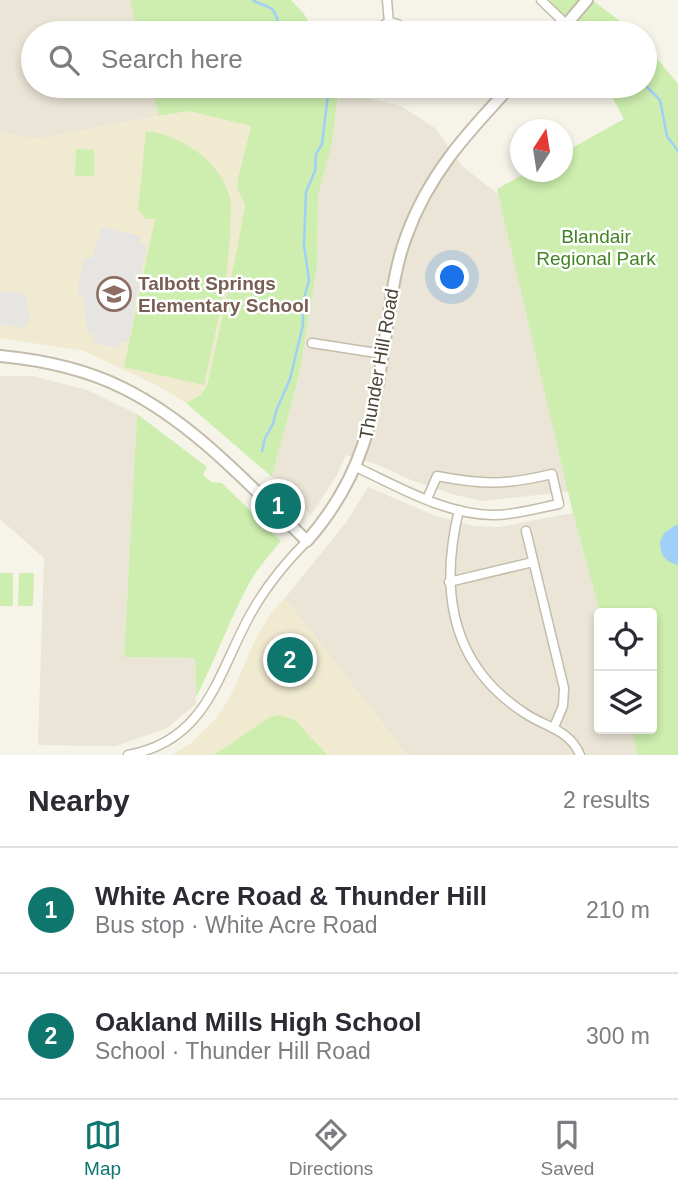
<!DOCTYPE html>
<meta charset="utf-8">
<style>
:root{--surface:#fff;--page:#f7f7f7;--text:#2b2b33;--muted:#7c7c81;--line:#e1e1e2;--accent:#0f766e}
body{margin:0;font-family:Helvetica,sans-serif;background:var(--page);color:var(--text)}
.controls{position:absolute;right:21px;bottom:21px;display:grid;overflow:hidden;border-radius:7px;box-shadow:0 4px 10px #0003}
.controls button{width:63px;height:63px;display:grid;place-items:center;padding:0;border:0;border-bottom:2px solid var(--line);background:var(--surface);color:var(--text);font:35px sans-serif}
.compass{position:absolute;left:510px;top:119px;width:63px;height:63px;border-radius:50%;background:var(--surface);box-shadow:0 4px 10px #0003;rotate:12deg}
.you{position:absolute;left:453px;top:278px;width:24px;height:24px;margin:-18px;border:5px solid #fff;border-radius:50%;background:#1a73e8;box-shadow:0 0 0 10px #1a73e833}
.badge{display:grid;place-items:center;width:46px;height:46px;border-radius:50%;background:var(--accent);color:#fff;font-size:23px;font-weight:700}
.pin{position:absolute;translate:-50% -50%;border:4px solid #fff;box-shadow:0 2px 7px #0006}
.list{margin:0;padding:0;list-style:none}
h2{display:flex;justify-content:space-between;align-items:center;height:91px;margin:0;padding:0 28px;font-size:30px}
h2 small{font-size:23px;font-weight:400;color:var(--muted)}
.list li{display:grid;grid-template-columns:46px 1fr auto;gap:21px;align-items:center;box-sizing:border-box;height:126px;padding:0 28px;border-top:2px solid var(--line)}
.list b{display:block;font-size:26px;white-space:nowrap}
.list p{margin:0;font-size:23px;white-space:nowrap;color:var(--muted)}
.list em{font-size:23px;font-style:normal;color:var(--muted)}
.icon{flex:none;width:38px;height:38px;fill:none;stroke:currentColor;stroke-width:2;stroke-linecap:round;stroke-linejoin:round}
.map{position:relative;flex:none;width:678px;height:755px;overflow:hidden}
.search{position:absolute;background:var(--surface);box-shadow:0 4px 10px #0003;left:21px;right:21px;top:21px;height:77px;display:flex;align-items:center;gap:18px;box-sizing:border-box;padding:0 24px;border-radius:38px;color:var(--muted);font-size:26px}
.sheet{height:343px;background:var(--surface)}
nav{display:flex;justify-content:space-around;align-items:center;box-sizing:border-box;height:98px;border-top:2px solid var(--line);background:var(--surface);font-size:19px;color:var(--muted)}
nav a{display:grid;justify-items:center;gap:4px}
nav .on{color:var(--accent)}
.map>svg:first-child{display:block}
.residential{fill:#eae5d6}
.education{fill:#f0ead1}
.green{fill:#cdeeae}
.parking{fill:#e7e5e1}
.water{fill:#a0cff8}
.lines{fill:none;stroke-linecap:round;stroke-linejoin:round}
.stream{stroke:#a0cff8;stroke-width:2.5}
.minor-casing{stroke:#c3bcaa;stroke-width:11}
.tertiary-casing{stroke:#c3bcaa;stroke-width:14}
.minor{stroke:#fff;stroke-width:8}
.tertiary{stroke:#fff;stroke-width:10}
.labels{text-anchor:middle;dominant-baseline:central;stroke-width:5;stroke-linejoin:round;paint-order:stroke}
.park-label{font-size:19px;fill:#418422;stroke:#fff}
.education-label{font-size:19px;font-weight:bold;fill:#785e54;stroke:#fff;text-anchor:start}
.street-label{font-size:19px;fill:#4b4436;stroke:#fff}
</style>
<div class="map">
<svg width="678" height="755" viewBox="0 0 678 755">
<rect width="100%" height="100%" fill="#f6f3e9"/>
<path class="residential" d="M0,0H130L138,33H33V86H151L159,116L42,138H31L0,133Z
M339,91L401,106L435,128L462,166L499,195L574,491L483,501L455,495L411,480L376,464L346,455L337,475L311,515L272,477L300,371L317,266L318,195L332,144Z
M0,376H33L87,390L137,414L124,657L195,658L196,704L167,728L116,746L38,745L44,558L0,519Z
M368,487L436,516L473,526L499,527L573,513L600,613L599,729H631L638,755H407L285,598L348,520Z"/>
<path class="education" d="M189,111L251,126L238,178L237,188L245,205L237,249L207,386L199,396L186,403L160,387L84,351L0,338V133L31,138H42Z
M285,598L407,755H172L191,743L218,716L229,699L258,634L274,609Z"/>
<path class="green" d="M130,0H291L304,14L316,33H138Z
M550,0H592L636,33H574Z
M645,44L678,84V755H638L631,729H652V613H600L573,513L497,189L528,172H562L563,153L624,119L606,86H645Z
M151,86H339L332,144L318,195L317,266L300,371L272,477L186,403L199,396L207,386L237,249L245,205L237,188L238,178L251,126L189,111L159,116Z
M146,131C181,135 221,161 230,198C232,206 231,216 230,225C230,279 215,332 204,385L124,367L155,219H146L138,210Z
M76,149L94,150V176H75Z
M137,414L207,467L203,475L211,482L222,483L281,541C272,552 262,563 254,575C231,614 217,657 196,697L195,658L124,657Z
M0,573H13V606H0Z
M19,573H34L33,606H18Z
M278,715L295,720L327,755H214L270,717Z"/>
<path class="parking" d="M102,227L141,236L140,242L147,245L128,342L120,341L119,348L92,343L95,336L88,333L83,303L84,296L77,294L84,258H92Z
M0,291L25,294L30,319L23,328L0,325Z"/>
<path class="water" d="M678,524V565H677C664,561 660,554 660,541L665,532Z"/>
<g class="lines">
<path class="stream" d="M253,0C259,5 268,5 273,10C276,14 277,21 280,25L297,33
M645,85L660,100L667,136L678,151
M262,451L265,438L273,424L276,411L290,379L303,325V302L309,280L304,245L306,192L315,171L316,154L322,144L328,94L326,86"/>
<g class="minor-casing">
<path id="minor" d="M387,0L389,23
M541,0L567,25
M380,33L385,24C394,21 402,24 404,33
M312,343L383,354
M356,467C399,487 446,515 494,515C516,515 538,508 559,504L552,474C506,485 483,485 437,476L427,499
M459,510C439,592 451,666 526,714C546,727 570,730 580,755
M526,531L564,688L563,706L554,727
M449,582L533,562
M128,755C206,741 217,676 249,617C264,589 284,564 307,541"/>
</g>
<g class="tertiary-casing">
<path id="tertiary" d="M559,33L587,0
M0,356C42,360 85,369 123,388C194,423 251,487 307,541C369,470 374,409 388,320C392,293 396,264 406,237C428,175 467,133 511,86"/>
</g>
<use href="#minor" class="minor"/>
<use href="#tertiary" class="tertiary"/>
</g>
<defs>
<g id="school-ring" transform="scale(1.75)"><circle r="9.5" fill="#fff" stroke="#8d6e63" stroke-width="1.5"/><path d="M0-5L7-2L0 1L-7-2ZM-4 1L0 2.5L4 1V4Q0 6-4 4Z" fill="#8d6e63"/></g>
</defs>
<g fill-rule="evenodd">
<use href="#school-ring" x="114" y="294"/>
</g>
<g class="labels">
<g class="park-label">
<text x="596" y="236">Blandair<tspan x="596" dy="22">Regional Park</tspan></text>
</g>
<g class="education-label">
<text x="138" y="283">Talbott Springs<tspan x="138" dy="22">Elementary School</tspan></text>
</g>
<g class="street-label">
<text transform="translate(379 364) rotate(-80)">Thunder Hill Road</text>
</g>
</g>
</svg>
<div class="controls">
<button><svg class="icon" aria-label="locate" viewBox="0 0 24 24"><circle cx="12" cy="12" r="6"/><path d="M12 2v4M12 18v4M2 12h4M18 12h4"/></svg></button>
<button><svg class="icon" aria-label="layers" viewBox="0 0 24 24"><path d="M12 4l9 5-9 5-9-5zM3 14l9 5 9-5"/></svg></button>
</div>
<svg class="compass" viewBox="-18 -18 36 36"><path d="M0-13l5 13h-10z" fill="#e53935"/><path d="M0 13l5-13h-10z" fill="#7c7c81"/></svg>
<div class="you"></div>
<div class="pin badge" style="left:278px;top:506px">1</div>
<div class="pin badge" style="left:290px;top:660px">2</div>
<div class="search"><svg class="icon" aria-label="search" viewBox="0 0 24 24"><circle cx="10" cy="10" r="6"/><path d="M15 15l6 6"/></svg>Search here</div>
</div>
<section class="sheet">
<h2>Nearby<small>2 results</small></h2>
<ul class="list">
<li><span class="badge">1</span><div><b>White Acre Road &amp; Thunder Hill</b><p>Bus stop · White Acre Road</p></div><em>210 m</em></li>
<li><span class="badge">2</span><div><b>Oakland Mills High School</b><p>School · Thunder Hill Road</p></div><em>300 m</em></li>
</ul>
</section>
<nav>
<a class="on"><svg class="icon" aria-label="map" viewBox="0 0 24 24"><path d="M3 6l6-2 6 2 6-2v14l-6 2-6-2-6 2zM9 4v14M15 6v14"/></svg>Map</a>
<a><svg class="icon" aria-label="directions" viewBox="0 0 24 24"><path d="M12 3l9 9-9 9-9-9zM9 14v-3h6M13 9l2 2-2 2"/></svg>Directions</a>
<a><svg class="icon" aria-label="saved" viewBox="0 0 24 24"><path d="M7 4h10v16l-5-4-5 4z"/></svg>Saved</a>
</nav>
